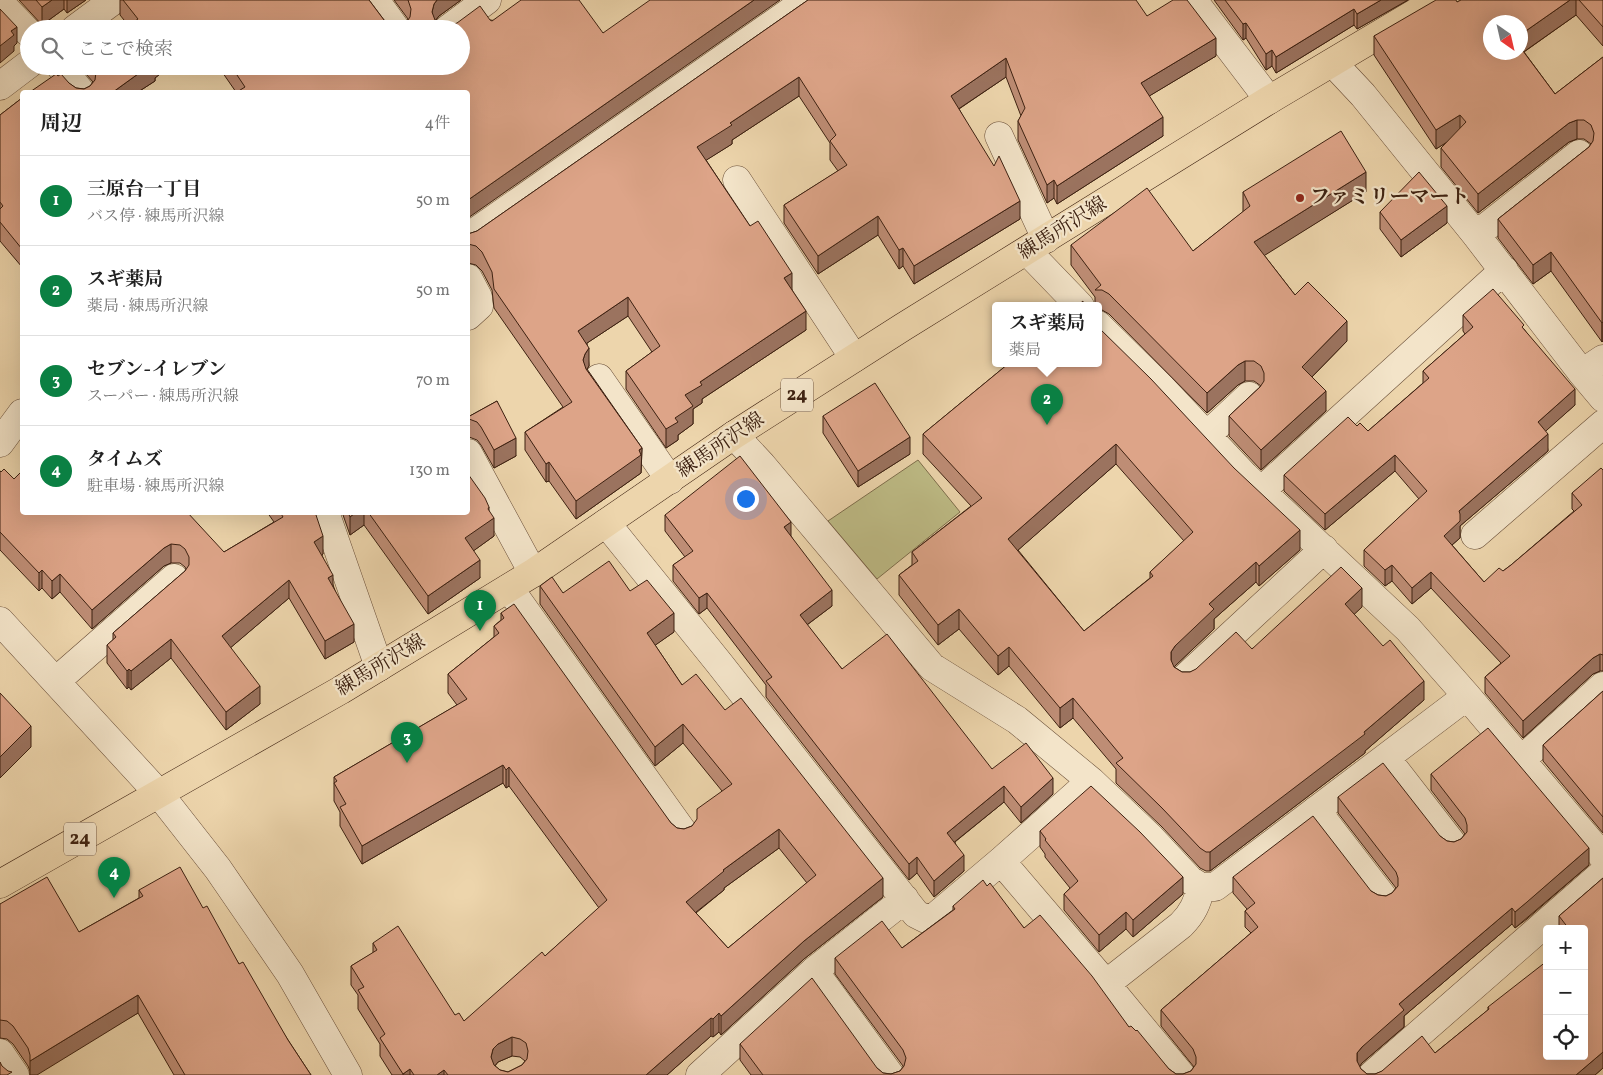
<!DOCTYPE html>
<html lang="ja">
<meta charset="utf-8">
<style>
:root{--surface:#fff;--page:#f2f2f2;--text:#222;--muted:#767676;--line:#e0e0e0;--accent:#0b8043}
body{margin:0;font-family:Vollkorn,"Noto Serif JP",serif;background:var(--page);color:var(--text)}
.controls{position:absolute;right:15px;bottom:15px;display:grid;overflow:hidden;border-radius:5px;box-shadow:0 5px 20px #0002}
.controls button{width:45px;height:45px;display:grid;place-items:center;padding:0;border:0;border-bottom:1px solid var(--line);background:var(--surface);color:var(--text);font:25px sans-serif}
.compass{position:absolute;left:1483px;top:15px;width:45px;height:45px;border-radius:50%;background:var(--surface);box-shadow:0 5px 20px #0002;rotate:146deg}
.you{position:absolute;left:745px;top:498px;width:18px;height:18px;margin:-12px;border:4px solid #fff;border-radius:50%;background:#1a73e8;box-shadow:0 0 0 8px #1a73e833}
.badge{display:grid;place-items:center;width:32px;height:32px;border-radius:50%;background:var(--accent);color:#fff;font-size:16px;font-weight:700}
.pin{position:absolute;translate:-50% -41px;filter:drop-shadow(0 1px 2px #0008)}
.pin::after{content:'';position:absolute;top:26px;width:18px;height:15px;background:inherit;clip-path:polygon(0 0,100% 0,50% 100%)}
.popup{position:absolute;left:992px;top:302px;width:110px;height:65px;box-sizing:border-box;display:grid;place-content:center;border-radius:5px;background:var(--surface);filter:drop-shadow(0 1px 4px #0005);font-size:16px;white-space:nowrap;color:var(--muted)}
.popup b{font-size:19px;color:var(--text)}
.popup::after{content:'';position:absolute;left:50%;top:100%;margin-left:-10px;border:10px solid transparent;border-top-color:var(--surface)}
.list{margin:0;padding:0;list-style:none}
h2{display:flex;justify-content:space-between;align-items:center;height:65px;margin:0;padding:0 20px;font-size:21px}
h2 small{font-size:16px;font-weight:400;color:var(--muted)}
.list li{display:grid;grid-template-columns:32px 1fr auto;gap:15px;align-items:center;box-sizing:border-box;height:90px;padding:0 20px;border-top:1px solid var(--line)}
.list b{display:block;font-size:19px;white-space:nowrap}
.list p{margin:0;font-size:16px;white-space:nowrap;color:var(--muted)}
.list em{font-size:16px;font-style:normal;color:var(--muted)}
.icon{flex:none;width:28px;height:28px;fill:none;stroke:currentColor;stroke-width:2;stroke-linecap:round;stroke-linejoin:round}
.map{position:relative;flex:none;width:1603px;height:1075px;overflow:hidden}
.search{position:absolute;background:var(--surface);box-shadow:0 5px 20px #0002;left:20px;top:20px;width:450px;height:55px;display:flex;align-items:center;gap:12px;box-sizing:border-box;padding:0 18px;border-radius:28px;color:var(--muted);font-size:19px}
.panel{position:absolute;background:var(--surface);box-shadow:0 5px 20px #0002;left:20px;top:90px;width:450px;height:425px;border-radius:5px}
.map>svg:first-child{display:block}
.green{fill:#bebc86;stroke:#7e6e4c}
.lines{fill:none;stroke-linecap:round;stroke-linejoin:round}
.minor-casing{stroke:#694e38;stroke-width:29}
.major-casing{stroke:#3d2111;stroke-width:29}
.minor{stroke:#f3e4c9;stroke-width:28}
.major{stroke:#edd5ac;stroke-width:28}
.wall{fill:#be8d75;stroke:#3d2111;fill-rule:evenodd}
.shaded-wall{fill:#9b735f;stroke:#3d2111}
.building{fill:#dda488;stroke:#3d2111;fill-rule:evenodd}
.poi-dot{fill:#8f2418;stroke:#f3e4c9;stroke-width:2}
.labels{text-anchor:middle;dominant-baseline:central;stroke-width:4.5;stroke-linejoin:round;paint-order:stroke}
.shield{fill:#f3e4c9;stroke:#745c48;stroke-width:1}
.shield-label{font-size:19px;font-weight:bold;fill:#3d2111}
.poi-label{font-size:20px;font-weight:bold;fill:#3d2111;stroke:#f3e4c9;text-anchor:start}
.street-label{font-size:20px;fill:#3d2111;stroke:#f3e4c9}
</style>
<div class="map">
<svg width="1603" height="1075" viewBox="0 0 1603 1075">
<rect width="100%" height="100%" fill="#edd5ac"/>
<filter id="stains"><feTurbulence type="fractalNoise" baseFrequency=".004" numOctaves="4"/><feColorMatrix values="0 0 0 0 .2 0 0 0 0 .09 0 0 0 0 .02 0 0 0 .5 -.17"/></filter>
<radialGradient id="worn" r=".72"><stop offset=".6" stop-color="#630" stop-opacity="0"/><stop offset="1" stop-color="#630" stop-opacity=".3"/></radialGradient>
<path class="green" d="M918,460L960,512L877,579L828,521Z"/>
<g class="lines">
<g class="minor-casing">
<path id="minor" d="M375,0L396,29
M1193,0L1269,100
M0,3L29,33
M75,29L114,0
M448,29L487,0
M1333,63L1363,95L1476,235L1582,373L1603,398
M60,66L81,92
M0,86L29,64
M999,136L1046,239
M737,180L854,358
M1476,235L1579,154
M468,237L807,0
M1027,251L1080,306
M468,278L478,297L479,306L468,316
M1098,325L1162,388L1245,476L1408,629L1467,696L1603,857
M1582,373L1603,359
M599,378L670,480
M734,435L762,465L932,667L1017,720L1091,781L1151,838L1190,880L1201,887H1215L1467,696
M1206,436L1249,396
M0,443L22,413
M468,453L533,573
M1261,491L1504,270
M325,512L379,667
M606,523L719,663L916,914L926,919L936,916L1001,861L1091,781
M1475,535L1603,424
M509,588L683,832
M0,621L160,795L218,869L290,974L348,1075
M1186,677L1324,549
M56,681L174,578
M1386,758L1452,843
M1521,760L1603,686
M1316,810L1383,897
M1001,861L1106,984L1181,1075
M814,971L890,1075
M1106,984L1181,925C1193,913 1197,903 1201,887
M0,1053L15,1075
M700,1075L814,971L905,899
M1372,1075L1603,873"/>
</g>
<g class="major-casing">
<path id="major" d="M0,884L341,690L533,573L734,435L903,327L1269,100L1437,0"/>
</g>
<use href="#minor" class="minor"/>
<use href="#major" class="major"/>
</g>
<path class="wall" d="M19,0H86L67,13L64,9L42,25Z
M120,0H369L384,20L390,25L398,26L406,23L408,19L394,0H461L439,16L436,20L442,25L449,26L490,20L603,33L780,0L468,92H236L218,66H461V29H124L128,25L120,15Z
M808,0L1147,16L1216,56L1149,96L1163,136L1057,204L1054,198L1047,203L1018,140V121L1021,116L1006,77L959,109L1020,219L914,284L903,266L899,269L878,235L818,274L784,223V205L838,171L830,160V143L799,96L732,140V144L706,160L792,290L806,330L702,399V403L693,409V424L678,435V440L666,448L626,389V371L652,352L628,316L587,343L589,366L587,369L642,448L641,473L576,519L549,481L546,482L525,450V432L563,407L494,308L492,290L482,271L476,265L468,263V234L477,231Z
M1214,0H1408L1357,29L1354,25L1276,73L1272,66L1266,70L1246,38L1243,40Z
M1461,0H1603V46L1576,15L1524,52L1555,94L1603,57L1602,342L1551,271L1533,284L1498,238V219L1589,147L1591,144L1584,139H1577L1569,142L1478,213L1441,167V148L1447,142L1436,149L1374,55V36L1457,2Z
M86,66H170L155,78V81L138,92H30L58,76L76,88L84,89L90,86L93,82L86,74Z
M22,98V267L0,241V115Z
M1243,192H1366L1264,255L1295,295L1347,341L1312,377L1326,411L1261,470L1229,436V416L1261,386L1254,381H1245L1238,385L1207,413L1109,314L1102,310H1098V306H1095V297L1071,265V245L1193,251L1243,212Z
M1380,212L1447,223L1401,257L1380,229Z
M1463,315L1524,329L1575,405L1545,431L1548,451L1460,526V538L1452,545L1484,582L1503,571L1511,565L1574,511L1572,509V493L1603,470V671H1600L1593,674L1523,738L1485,693V677L1501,663L1431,588L1412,604L1392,581L1385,586L1364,566V550L1419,499L1395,471L1325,530L1284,491V475L1357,426L1368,431L1423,383V371L1465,334L1463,331Z
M1008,364L1300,550L1259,586L1256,582L1214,619V629L1174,667L1182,672H1190L1362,607L1354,614L1424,700L1365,751V753L1210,871H1206L1200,868L1162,827L1116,783V769L1073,718L1060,728L1009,666L998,675L959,629L938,645L899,595V575L912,565V552L971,506L923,454V434ZM1116,464L1184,541L1150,572V578L1084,631L1018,550Z
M497,401L516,456L494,468L481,445L477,440L469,437L468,438V417Z
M823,416L910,454L858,487L823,433Z
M0,471L14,479L224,552L274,522L267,512H315L323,554L322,555L354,642L325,659L289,598L230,648L260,704L226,730L171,658L131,690L129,687L127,689L107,663V645L113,640V633L185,571L186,569L185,567L180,563H171L164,566L92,629L60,592L52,599L42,588L39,591L0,550Z
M489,511L494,536L473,551L480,578L428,614L364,525L350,535L342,512H468Z
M665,515L791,536L832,606L807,625L842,669L992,769L1053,794L1021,823L1004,802L955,842L964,871L934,897L917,873L909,880L766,697V685L707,608L699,614L673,581V565L685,557L665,531Z
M540,586L563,593L630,591L674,632L655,645L682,685L725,710L883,897L804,959L721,1035L719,1032L713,1037L711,1036L667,1075H392L380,1056V1044L358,1009V995L351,985V966L373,953V943L455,1015L464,1021L545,956L599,908L509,786L506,788L503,783L362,864L340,826V812L334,801V777L457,705L448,693V674L494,637V626L501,620V613L671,823L677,828L684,829L692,826L722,791L683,743L655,766L540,604ZM779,848L807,883L728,948L696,913L724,890V888ZM512,1056L520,1057L525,1061L522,1065L508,1072L500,1070L495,1066L498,1062Z
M1603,691V833L1543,761V745Z
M1431,774L1589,865L1527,919L1515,928L1512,924L1404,1016V1027L1362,1063L1359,1067L1361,1069L1367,1074H1375L1435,1053L1488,1010V1007L1547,1056L1584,929H1559V916L1603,878V1068L1595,1075H751L740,1060V1044L877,1068L883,1073L891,1074L900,1071L903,1067V1066L835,974V958L902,948L953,910V906L987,886L1024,928L1129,1027L1169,1069L1176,1074H1183L1191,1071L1194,1067L1161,1026V1010L1251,933L1245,927V911L1247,909L1233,893V877L1371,891L1378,895L1386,896L1392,893L1396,888L1338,813V797L1440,836L1447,841L1454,842L1461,839L1465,834L1431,790Z
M1040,831L1183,894L1133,937L1126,929L1099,952L1064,910V894L1070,888L1045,857V854L1040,847Z
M139,890L203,908L288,1040L311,1075H174L138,1013L30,1075V1071L28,1066L13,1044L7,1039L0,1038V904L79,932L139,898Z"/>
<path class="shaded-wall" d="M52,0H64V9L42,25V7Z
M67,0H86L67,13Z
M437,0H461L439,16L434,22L432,12L434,4Z
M754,0H780L468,218V200Z
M1381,0H1408L1357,29V14Z
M1570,0H1576V15L1515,58L1520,52V35Z
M1354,9V25L1276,73V57Z
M1246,23V38L1243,40V24Z
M202,24V29H195Z
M17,27V43L14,46V51L0,63V46L11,31Z
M1216,38V56L1141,101V83Z
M1272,50V66L1266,70V54Z
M1006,58V77L951,114V96Z
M149,66H170L155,78V81L138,92H113Z
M799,77V96L732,140V144L697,166V147L730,123Z
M1460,115V134L1436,149V130Z
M1163,117V136L1057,204V186Z
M1577,120V139L1569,142L1478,213V194L1569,123Z
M1366,172V192L1254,262V242Z
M1054,180V198L1047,203V185Z
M1020,201V219L914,284V266Z
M1447,206V223L1401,257V240Z
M878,216V235L818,274V256Z
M903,248V266L899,269V250Z
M1551,252V271L1533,284V265Z
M792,273V291L784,278Z
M628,297V316L578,349V331Z
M806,311V330L702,399V403L693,409V424L678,435V440L666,448V429L675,418L685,395L700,382Z
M1347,321V341L1302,387V367Z
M1603,322V341L1602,342V323Z
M589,348V366L585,372L583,360L585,354Z
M1245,361V381L1238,385L1207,413V393L1238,365Z
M1575,389V405L1538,438V422Z
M1326,391V411L1261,470V450Z
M468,419H469V437L468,438Z
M1548,434V451L1460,526V538L1444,552V536L1459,511Z
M910,437V454L858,487V471Z
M516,438V456L494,468V450Z
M1116,444V464L1008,559V539Z
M642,448L641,473L576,519V501Z
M1395,455V471L1325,530V514Z
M549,462V481L546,482V464Z
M489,507V521L494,518V536L465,557V538Z
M356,512H364V525L350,535V517Z
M791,522V538L784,527Z
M1300,530V550L1259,586V566Z
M323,536V554L314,560V542Z
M171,544V563L164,566L92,629V610L164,548Z
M480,560V578L428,614V596Z
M1256,562V582L1214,619V629L1175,666L1171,672V652L1175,646L1209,604Z
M1392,565V581L1385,586V570Z
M42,570V588L39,591V573Z
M1431,572V588L1412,604V588Z
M60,574V592L52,599V581Z
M333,575V594L328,578Z
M289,580V598L222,655V636Z
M1362,588V607L1345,623V604Z
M832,590V606L800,630V615Z
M707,593V608L699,614V598Z
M959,609V629L938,645V625Z
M674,613V632L647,651V633Z
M354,624V642L325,659V641Z
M171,639V658L131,690V671Z
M1009,647V666L998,675V656Z
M1600,654V671L1593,674L1523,738V721L1593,658Z
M129,669V687L127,689V671Z
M1424,681V700L1365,751V753L1210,871V852L1364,732Z
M260,686V704L226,730V712Z
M1073,698V718L1060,728V708Z
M683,724V743L655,766V747Z
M31,726V747L0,778V757Z
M503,765V783L362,864V846Z
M509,767V786L506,788V770Z
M1053,778V794L1021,823V807Z
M1004,786V802L947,848V833Z
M779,829V848L724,888V890L686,920V902L723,870Z
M1589,848V865L1515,928V912Z
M964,855V871L934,897V881Z
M917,857V873L909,880V864Z
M1183,877V894L1133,937V920Z
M883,878V897L804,959L721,1035V1016L804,941Z
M1512,908V924L1404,1016V1027L1362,1063L1357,1070V1053L1362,1047L1399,1004Z
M1126,912V929L1099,952V935Z
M138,995V1013L37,1075H30V1061Z
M719,1013V1032L713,1037V1019Z
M711,1018V1036L667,1075H646Z
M512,1037V1056L498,1062L493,1068L491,1057L493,1049L498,1044Z
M1603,1052V1068L1595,1075H1576Z
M410,1069V1075H403V1074Z
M444,1070V1075H437Z"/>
<path class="building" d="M36,0H52L42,7Z
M123,0H369L384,20L390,25L398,26L406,23L410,17L411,9L408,0H437L434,4L432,12L435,20L442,25L449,26L457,23L480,6L490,20L492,21L521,0H579L603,33L650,0H754L468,200V92H237L245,87L231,66H461V29H205L202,24L195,29H124L138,19Z
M808,0H1136L1147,16L1173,0H1187L1216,38L1141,83L1163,117L1057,186L1054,180L1047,185L1018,121L1025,108L1006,58L951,96L994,166L999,156L1020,201L914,266L903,248L899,250L878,216L818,256L784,205L847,165L830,141L836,135L799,77L730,123L732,125L697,147L750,226L758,221L792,273L784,278L806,311L700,382L702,385L685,395L693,406L675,418L678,422L666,429L626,371L660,346L628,297L578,331L589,348L585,354L583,360L586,369L642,448L639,450L641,455L576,501L549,462L546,464L525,432L572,402L494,289L492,272L482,252L476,246L468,244V234L477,231Z
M1225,0H1381L1357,14L1354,9L1276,57L1272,50L1266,54L1246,23L1243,24Z
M1436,0H1456L1457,2L1461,0H1570L1520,35V22H1490V52H1520V47L1555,94L1603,57L1602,323L1551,252L1533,265L1498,219L1589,147L1593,141L1594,133L1591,125L1584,120H1577L1569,123L1478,194L1441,148L1466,122L1460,115L1436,130L1374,36Z
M1579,0H1603V27Z
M0,9L17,27L11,31L14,35L0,46Z
M94,66H149L113,92H30L56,74L58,76L61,74L69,83L76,88L84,89L90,86L95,80L96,72Z
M22,98V249L0,222V209L3,206L0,202V115Z
M1341,131L1366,172L1254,242L1295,295L1308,282L1347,321L1302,367L1326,391L1261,450L1229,416L1260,387L1264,381V373L1261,366L1254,361H1245L1238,365L1207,393L1109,294L1102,290H1095L1101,285L1071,245L1147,188L1193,251L1250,206L1243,192Z
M1419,172L1447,206L1401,240L1380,212Z
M1493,289L1524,325L1522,327L1575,389L1538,422L1548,434L1459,511L1460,514V521L1444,536L1484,582L1499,568L1503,571L1511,565L1582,505L1572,493L1601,468L1603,470V655L1600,654L1593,658L1523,721L1485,677L1510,656L1431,572L1412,588L1392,565L1385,570L1364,550L1427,491L1395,455L1325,514L1284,475L1348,417L1357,426L1360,423L1368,431L1429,378L1423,371L1473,327L1463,315Z
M1083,301V306H1077Z
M1098,327L1151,379L1234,468L1300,530L1259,566L1256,562L1209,604L1214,609L1175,646L1171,652V660L1174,667L1182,672H1190L1196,669L1236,632L1252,649L1341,567L1362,588L1345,604L1383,646L1390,640L1424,681L1364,732L1365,734L1210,852H1206L1200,848L1162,808L1116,763L1123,758L1073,698L1060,708L1009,647L998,656L959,609L938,625L899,575L918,561L912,552L982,498L923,434L1008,364H1098ZM1116,444L1193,532L1150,572L1153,576L1084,631L1008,539Z
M875,383L910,437L858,471L823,416Z
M497,401L516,438L494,450L481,427L477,422L469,419H468V417Z
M740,456L791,522L784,527L832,590L800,615L842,669L887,634L992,769L1026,743L1053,778L1021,807L1004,786L947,833L964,855L934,881L917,857L909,864L766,681L772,677L707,593L699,598L673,565L693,551L665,515Z
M4,469L14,479L22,471V512H187L224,552L283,517L280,512H315L323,536L314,542L333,575L328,578L354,624L325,641L289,580L222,636L260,686L226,712L171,639L131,671L129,669L127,671L107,645L116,637L113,633L185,571L189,565V557L185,549L180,545L171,544L164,548L92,610L60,574L52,581L42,570L39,573L0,532V471L1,472Z
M468,474L485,498L489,507L488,509L494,518L465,538L480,560L428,596L368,512H468Z
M348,512H356L350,517Z
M609,561L630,591L647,580L674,613L647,633L682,685L696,674L725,710L741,698L883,878L804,941L721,1016L719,1013L713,1019L711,1018L646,1075H448L444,1070L437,1075H414L410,1069L403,1074L380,1038L385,1034L358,990L364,987L351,966L377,950L373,943L398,926L455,1015L459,1013L464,1021L542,952L545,956L607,900L509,767L506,770L503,765L362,846L340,807L346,804L334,783L337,781L334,777L467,699L448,674L499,633L494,626L504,618L501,613L514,604L671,823L677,828L684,829L692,826L697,819V809L732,784L683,724L655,747L540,586L552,577L563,593ZM779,829L816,875L728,948L686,902L724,871L723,870ZM512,1037L520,1039L526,1043L528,1051L527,1059L522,1065L508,1072L500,1070L494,1065L491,1057L493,1049L498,1044Z
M1603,691V817L1543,745Z
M0,693L31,726L0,757Z
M1488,728L1589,848L1527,902L1515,912L1512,908L1399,1004L1404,1010L1362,1047L1357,1053V1061L1361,1069L1367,1074H1375L1382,1071L1422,1036L1435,1053L1489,1009L1488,1007L1547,961V1056H1584V929H1569L1559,916L1603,878V1052L1576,1075H763L740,1044L812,978L877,1068L883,1073L891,1074L900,1071L904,1066L906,1058L903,1050L835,958L882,921L902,948L955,909L953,906L983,880L987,886L990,883L1024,928L1040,915L1092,976L1129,1027L1131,1026L1136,1031L1137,1030L1169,1069L1176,1074H1183L1191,1071L1196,1064V1057L1193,1049L1161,1010L1258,927L1245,911L1255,903L1233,877L1313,816L1371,891L1378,895L1386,896L1392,893L1398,886V878L1396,872L1338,797L1383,763L1440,836L1447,841L1454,842L1461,839L1467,832V825L1465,818L1431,774Z
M1091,786L1140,832L1183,877L1133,920L1126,912L1099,935L1064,894L1078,881L1045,840L1046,839L1040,831Z
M180,867L203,908L207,906L239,964L243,962L288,1040L311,1075H185L138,995L30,1061V1055L28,1048L13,1026L7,1021L0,1020V904L47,877L79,932L143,896L139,890Z
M0,1062L2,1066L8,1071L12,1072L7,1075H0Z"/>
<circle class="poi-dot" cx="1300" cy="198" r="5"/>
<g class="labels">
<g class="shield">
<rect x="781" y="378.5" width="32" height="33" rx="4"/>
<rect x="64" y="822.5" width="32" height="33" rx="4"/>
</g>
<g class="shield-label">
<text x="797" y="395">24</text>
<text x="80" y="839">24</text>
</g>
<g class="poi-label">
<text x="1310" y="198">ファミリーマート</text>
</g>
<g class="street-label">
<text transform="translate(1063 229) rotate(-32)">練馬所沢線</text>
<text transform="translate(721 446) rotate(-34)">練馬所沢線</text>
<text transform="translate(381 666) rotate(-31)">練馬所沢線</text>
</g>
</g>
<rect width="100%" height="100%" filter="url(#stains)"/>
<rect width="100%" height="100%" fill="url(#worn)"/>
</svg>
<div class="controls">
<button>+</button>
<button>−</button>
<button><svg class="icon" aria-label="locate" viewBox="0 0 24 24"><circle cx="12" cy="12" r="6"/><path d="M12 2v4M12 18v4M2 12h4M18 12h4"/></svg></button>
</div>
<svg class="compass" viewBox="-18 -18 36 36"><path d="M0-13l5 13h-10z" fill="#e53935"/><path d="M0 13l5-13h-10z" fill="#767676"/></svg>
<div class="you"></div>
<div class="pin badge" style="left:480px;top:631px">1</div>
<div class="pin badge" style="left:1047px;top:425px">2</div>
<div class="popup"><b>スギ薬局</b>薬局</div>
<div class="pin badge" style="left:407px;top:763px">3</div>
<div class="pin badge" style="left:114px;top:898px">4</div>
<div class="search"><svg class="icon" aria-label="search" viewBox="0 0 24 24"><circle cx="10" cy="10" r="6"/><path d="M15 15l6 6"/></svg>ここで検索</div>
<section class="panel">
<h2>周辺<small>4件</small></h2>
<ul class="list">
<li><span class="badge">1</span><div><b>三原台一丁目</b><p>バス停 · 練馬所沢線</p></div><em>50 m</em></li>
<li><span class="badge">2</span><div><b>スギ薬局</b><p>薬局 · 練馬所沢線</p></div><em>50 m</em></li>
<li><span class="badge">3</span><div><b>セブン-イレブン</b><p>スーパー · 練馬所沢線</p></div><em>70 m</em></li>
<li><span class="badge">4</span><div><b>タイムズ</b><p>駐車場 · 練馬所沢線</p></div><em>130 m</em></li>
</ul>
</section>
</div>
